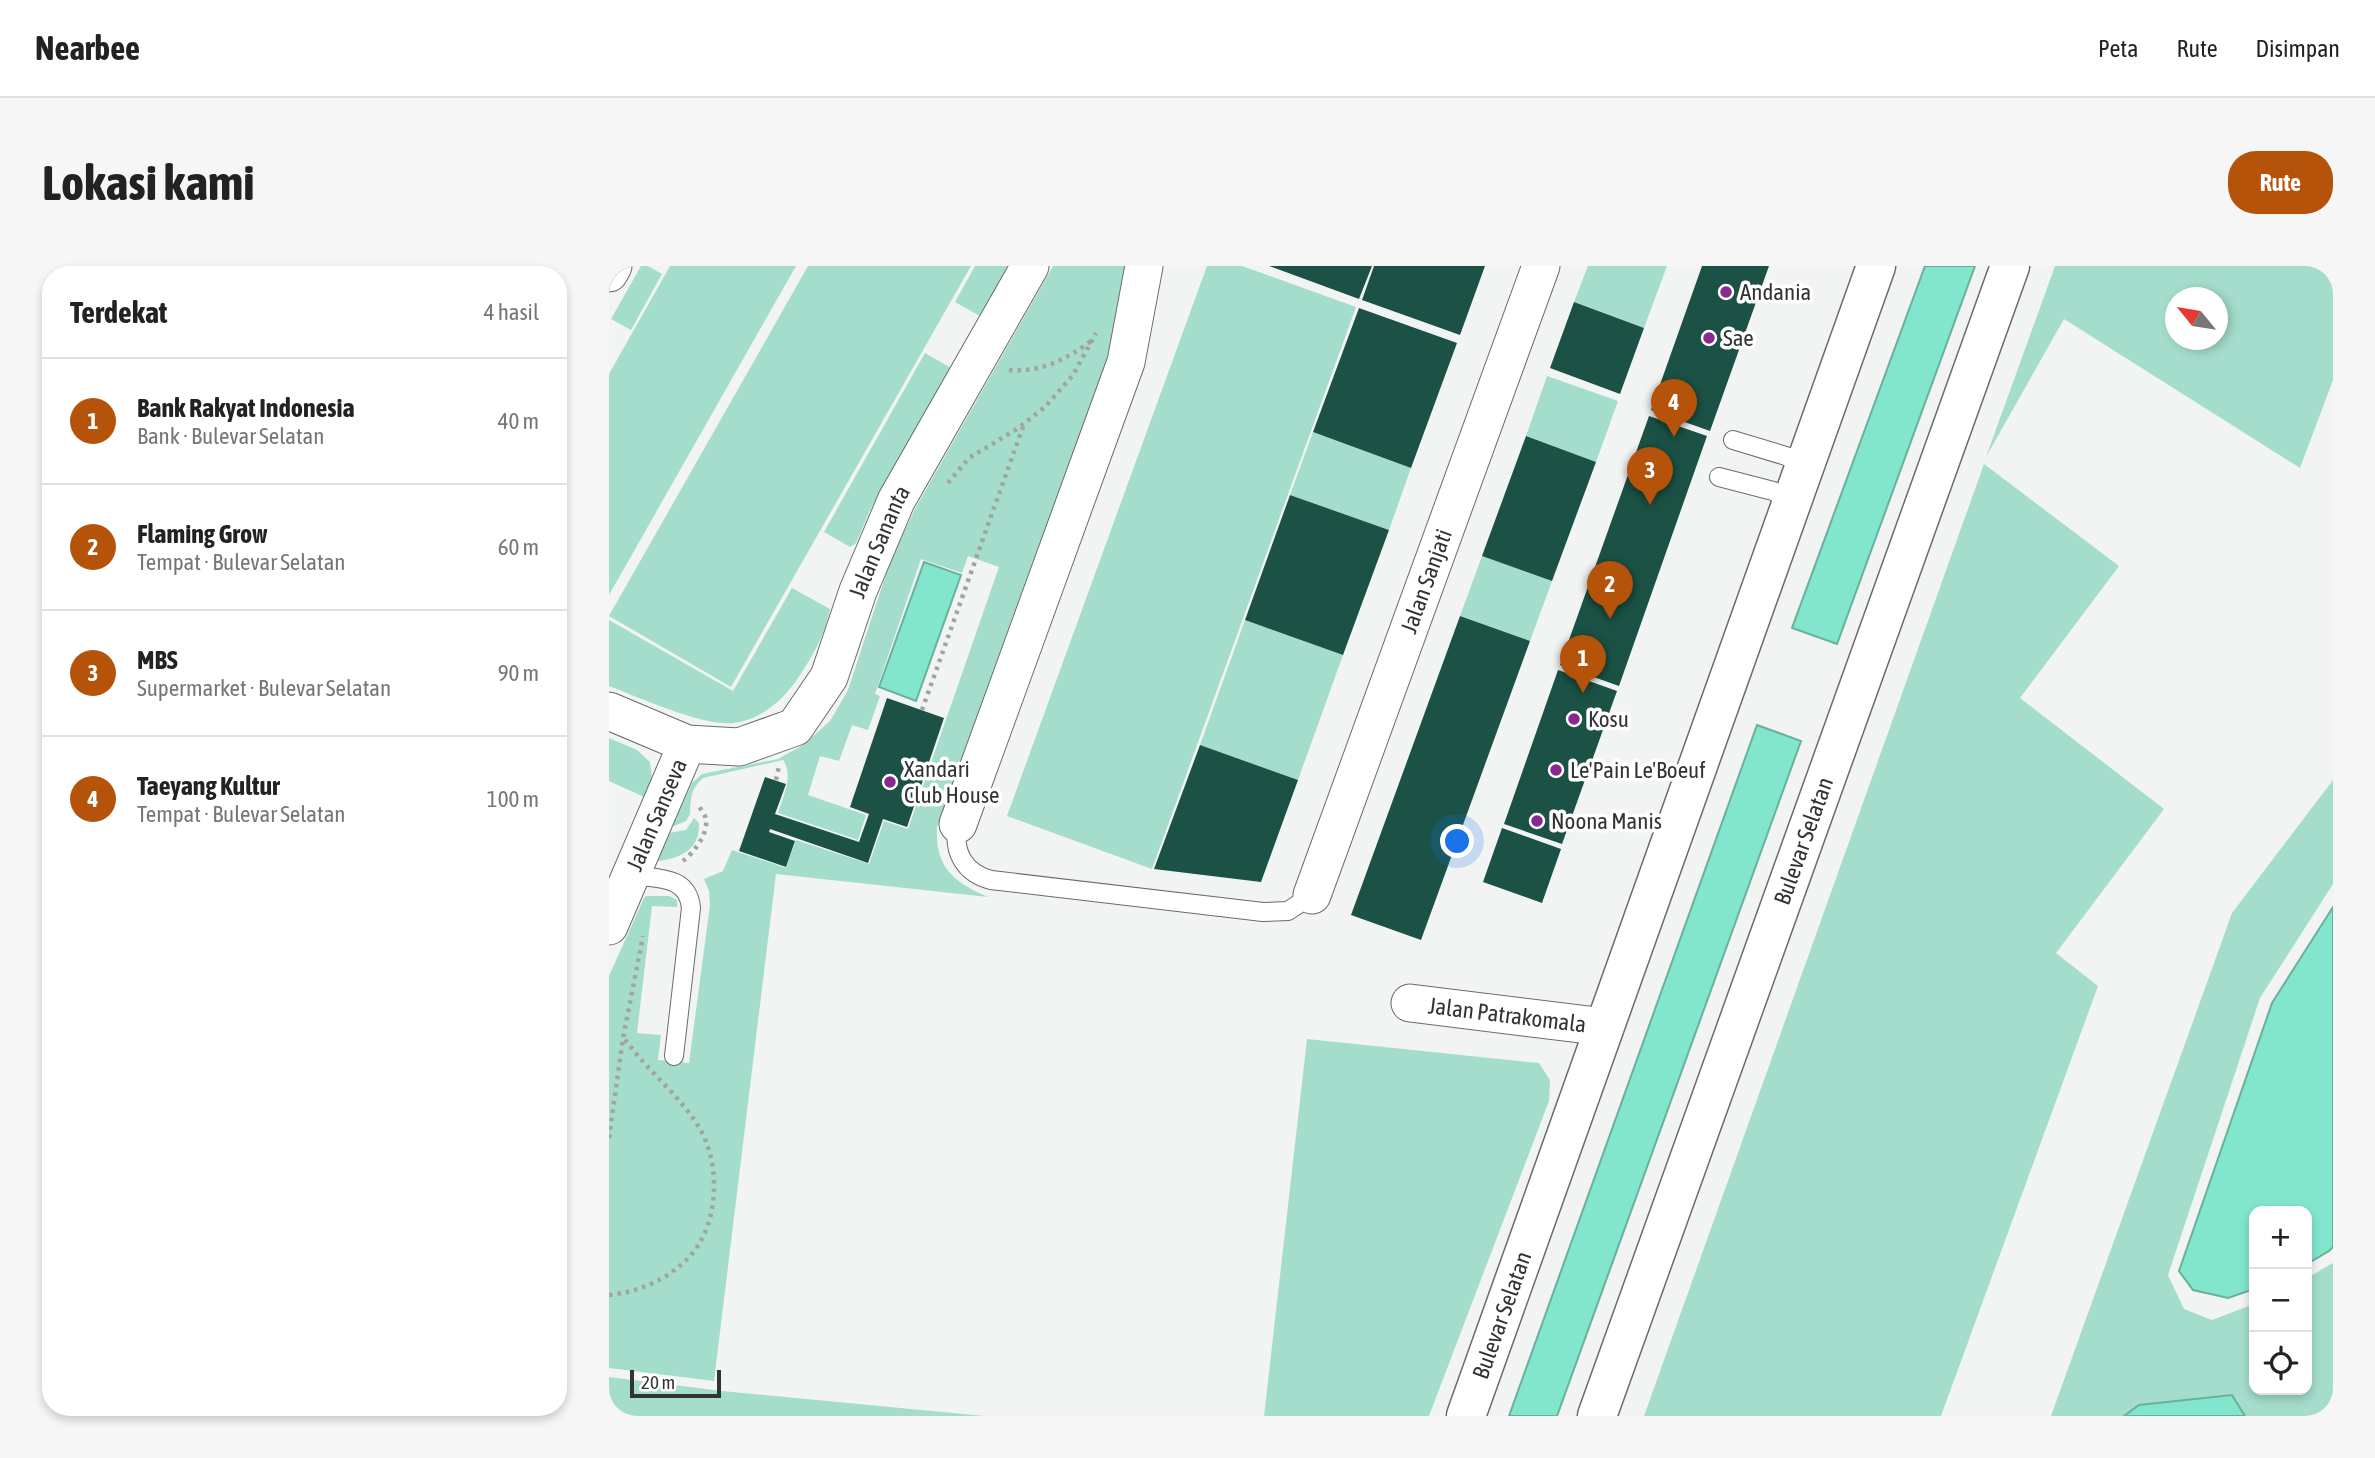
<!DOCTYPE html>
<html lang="id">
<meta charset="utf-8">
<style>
:root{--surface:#fff;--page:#f6f6f6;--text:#222;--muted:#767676;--line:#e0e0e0;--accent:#b45309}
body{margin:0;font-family:"Asap Condensed",sans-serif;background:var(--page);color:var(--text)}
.controls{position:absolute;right:21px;bottom:21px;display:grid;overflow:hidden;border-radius:14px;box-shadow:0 4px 10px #0003}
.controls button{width:63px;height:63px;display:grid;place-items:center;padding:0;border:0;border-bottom:2px solid var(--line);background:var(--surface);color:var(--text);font:35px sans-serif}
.compass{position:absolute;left:1556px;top:21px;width:63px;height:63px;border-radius:50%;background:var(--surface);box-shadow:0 4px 10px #0003;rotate:300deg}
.scale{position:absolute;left:21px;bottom:18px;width:91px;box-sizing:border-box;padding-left:7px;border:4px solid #323333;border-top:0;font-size:19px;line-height:24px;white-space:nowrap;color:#323333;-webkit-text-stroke:5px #fff;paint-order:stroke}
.you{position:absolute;left:849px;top:576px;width:24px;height:24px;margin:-18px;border:5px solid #fff;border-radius:50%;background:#1a73e8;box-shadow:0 0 0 10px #1a73e833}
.badge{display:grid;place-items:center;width:46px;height:46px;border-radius:50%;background:var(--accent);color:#fff;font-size:23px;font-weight:700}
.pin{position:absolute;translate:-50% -58px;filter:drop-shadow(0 2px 4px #0008)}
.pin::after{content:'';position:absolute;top:37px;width:24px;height:21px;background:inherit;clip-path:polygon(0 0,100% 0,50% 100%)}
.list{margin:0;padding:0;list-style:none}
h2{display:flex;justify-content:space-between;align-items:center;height:91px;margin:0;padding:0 28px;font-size:30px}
h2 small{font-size:23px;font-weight:400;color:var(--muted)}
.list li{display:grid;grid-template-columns:46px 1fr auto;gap:21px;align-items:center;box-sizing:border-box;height:126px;padding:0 28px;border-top:2px solid var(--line)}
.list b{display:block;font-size:26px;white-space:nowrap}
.list p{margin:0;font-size:23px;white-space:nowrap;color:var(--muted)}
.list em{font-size:23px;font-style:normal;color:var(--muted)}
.icon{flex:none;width:38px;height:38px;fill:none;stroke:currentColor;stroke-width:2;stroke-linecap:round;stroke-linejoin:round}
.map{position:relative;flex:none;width:1724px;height:1150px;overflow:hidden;border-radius:28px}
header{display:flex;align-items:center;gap:42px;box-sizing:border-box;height:98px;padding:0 35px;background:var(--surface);border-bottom:2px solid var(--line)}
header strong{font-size:33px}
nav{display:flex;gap:38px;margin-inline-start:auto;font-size:24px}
.intro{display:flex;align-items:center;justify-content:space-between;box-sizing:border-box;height:168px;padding:0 42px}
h1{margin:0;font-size:49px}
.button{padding:18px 32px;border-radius:28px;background:var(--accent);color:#fff;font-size:24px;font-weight:700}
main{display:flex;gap:42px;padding:0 42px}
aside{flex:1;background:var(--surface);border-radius:28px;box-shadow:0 4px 10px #0003}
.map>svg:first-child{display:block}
.green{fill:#a4ddcc;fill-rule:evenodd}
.water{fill:#81e6cb;stroke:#69b09d;stroke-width:2}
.building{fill:#1b5245}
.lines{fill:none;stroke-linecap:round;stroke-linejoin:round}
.lane-casing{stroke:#696c6b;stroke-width:20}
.street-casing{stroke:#696c6b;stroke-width:39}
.secondary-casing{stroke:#696c6b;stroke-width:41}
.path{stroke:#a2a4a4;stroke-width:4.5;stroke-dasharray:3.5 5;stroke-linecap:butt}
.lane{stroke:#fff;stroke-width:18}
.street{stroke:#fff;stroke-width:37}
.secondary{stroke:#fff;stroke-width:38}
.poi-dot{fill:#882891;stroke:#fff;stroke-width:2.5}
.labels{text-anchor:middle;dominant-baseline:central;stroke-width:7;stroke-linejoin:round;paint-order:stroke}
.poi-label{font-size:23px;fill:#323333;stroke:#fff;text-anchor:start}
.street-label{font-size:23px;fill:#323333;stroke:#fff}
</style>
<header>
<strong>Nearbee</strong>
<nav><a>Peta</a><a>Rute</a><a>Disimpan</a></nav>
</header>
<div class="intro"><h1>Lokasi kami</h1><a class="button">Rute</a></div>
<main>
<aside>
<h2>Terdekat<small>4 hasil</small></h2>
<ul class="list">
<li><span class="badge">1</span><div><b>Bank Rakyat Indonesia</b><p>Bank · Bulevar Selatan</p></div><em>40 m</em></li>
<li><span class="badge">2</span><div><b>Flaming Grow</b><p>Tempat · Bulevar Selatan</p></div><em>60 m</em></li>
<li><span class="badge">3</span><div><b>MBS</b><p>Supermarket · Bulevar Selatan</p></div><em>90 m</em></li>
<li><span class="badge">4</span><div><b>Taeyang Kultur</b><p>Tempat · Bulevar Selatan</p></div><em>100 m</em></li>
</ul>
</aside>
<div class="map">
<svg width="1724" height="1150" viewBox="0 0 1724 1150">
<rect width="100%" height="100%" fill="#f1f4f3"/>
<path class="green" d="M32,0H39L53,8L22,64L2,53Z
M61,0H187L0,329V108Z
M199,0H362L122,421L0,350Z
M366,0H400L371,50L346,36Z
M444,0H516L499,90L328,561C326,602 345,616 379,631L167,608L105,1115L0,1102V710L35,632L37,630H60L68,634V641L43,640L28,767L52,769L49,794L80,797L101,639L100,625L95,613L114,605L123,584L177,602L187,574L260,598L275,555L299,563L390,301L359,290L353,307L312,293L266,428L271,430L259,464L243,459L230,495L211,490L199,529L257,549L249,574L169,547C174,530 185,510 174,494L94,512C81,524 82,532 81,548L77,555L65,560L64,558L83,517L93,508L169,493L194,479L221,455L239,424L282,293L306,243Z
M598,0H633L747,41L543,603L398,550Z
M979,0H1058L1035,62L965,36Z
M1446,0H1724V114L1691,202L1455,53L1377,191ZM1566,32H1608V74H1566Z
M316,87L342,102L261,244L247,277L241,281L215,266Z
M938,110L1009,135L987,196L917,170Z
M704,166L802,202L780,264L681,229Z
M1375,198L1510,300L1411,432L1555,543L1447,687L1489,720L1332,1150H1035Z
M873,290L943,315L921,375L851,350Z
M183,322L221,343C216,369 204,390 189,412C174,434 153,453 125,457C95,461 29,431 0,420V354L124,425Z
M636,354L734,389L689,514L591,479Z
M0,472L28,484L41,496L43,513L35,531L0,515Z
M1724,514V618L1651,732L1559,1009L1575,1043L1603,1054L1645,1038V1124H1698V1012L1724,997V1150H1442L1623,647Z
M85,552L90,557C91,584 72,592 49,595L48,593L60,567L77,564Z
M698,773L930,797L941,814L940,835L820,1150H655Z
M0,1111L113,1125L375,1150H0Z"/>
<path class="water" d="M1316,0H1366L1228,378L1183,362Z
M315,296L352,309L307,435L270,421Z
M1148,459L1192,475L948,1150H900Z
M1724,641V981L1720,985L1698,998V945H1645V1023L1619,1032L1584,1024L1570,1005L1663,737Z
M1623,1129L1636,1150H1515L1530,1139Z"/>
<path class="building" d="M660,0H763L750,33Z
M765,0H876L851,69L753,34Z
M1093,0H1160L1101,165L1042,144Z
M965,36L1035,62L1011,128L941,102Z
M750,42L848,77L802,202L704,166Z
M1040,150L1098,170L1010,420L951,399Z
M917,170L987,196L943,315L873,290Z
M681,229L780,264L734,389L636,354Z
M851,350L921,375L812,674L742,649Z
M949,404L1008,425L953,578L895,558Z
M278,432L335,452L298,561L274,553L259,597L161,563L160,566L186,575L177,601L130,585L156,511L177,518L166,548L250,576L260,548L241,541Z
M591,479L689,514L652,616L545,603Z
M893,562L952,583L933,637L874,616Z"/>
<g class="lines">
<g class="lane-casing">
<path id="lane" d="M1124,174L1177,190L1196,199
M1110,211L1164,225L1183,235
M349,558C343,585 355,607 382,614L654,646L679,645L703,629
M22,609C48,613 79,609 82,642L65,790"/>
</g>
<g class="street-casing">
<g id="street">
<path d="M0,7L4,0"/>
<path id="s1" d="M0,445L78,478L130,481L186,461L220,411L249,325L287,235L421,0"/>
<path d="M349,558L517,96L535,0"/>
<path id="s2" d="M703,629L932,0"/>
<path id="s3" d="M0,660L78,478"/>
<path id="s4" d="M801,737L996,761"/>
</g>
</g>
<g class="secondary-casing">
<g id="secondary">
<path id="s5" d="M857,1150L1267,0"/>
<path id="s6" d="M988,1150L1401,0"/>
</g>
</g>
<path class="path" d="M400,104C431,107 458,93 482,75
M339,217L360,192L408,163L436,141L464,109L487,67
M313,444L415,158
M167,514L170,500
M74,595C85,586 99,569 97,553C96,548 90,542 89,537
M0,872L14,772L34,670
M0,1029C30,1026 60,1013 81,990C110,958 112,900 91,863C71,829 37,804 15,772"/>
<use href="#lane" class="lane"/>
<use href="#street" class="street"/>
<use href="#secondary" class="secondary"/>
</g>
<g class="poi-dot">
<circle cx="1117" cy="26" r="7"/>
<circle cx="1100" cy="72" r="7"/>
<circle cx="965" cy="453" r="7"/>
<circle cx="947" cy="504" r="7"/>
<circle cx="281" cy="516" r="7"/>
<circle cx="928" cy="555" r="7"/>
</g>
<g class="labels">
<g class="poi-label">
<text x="1131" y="26">Andania</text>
<text x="1114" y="72">Sae</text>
<text x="979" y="453">Kosu</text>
<text x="295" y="503">Xandari<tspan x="295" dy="26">Club House</tspan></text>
<text x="961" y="504">Le'Pain Le'Boeuf</text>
<text x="942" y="555">Noona Manis</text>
</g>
<g class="street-label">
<text stroke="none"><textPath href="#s1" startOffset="401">Jalan Sananta</textPath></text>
<text stroke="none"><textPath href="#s2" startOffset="334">Jalan Sanjati</textPath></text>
<text stroke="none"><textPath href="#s3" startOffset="121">Jalan Sanseva</textPath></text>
<text stroke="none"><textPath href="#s6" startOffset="611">Bulevar Selatan</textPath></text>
<text stroke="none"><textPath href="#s4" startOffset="98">Jalan Patrakomala</textPath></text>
<text stroke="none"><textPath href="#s5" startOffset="107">Bulevar Selatan</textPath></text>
</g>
</g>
</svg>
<div class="controls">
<button>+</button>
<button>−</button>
<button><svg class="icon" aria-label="locate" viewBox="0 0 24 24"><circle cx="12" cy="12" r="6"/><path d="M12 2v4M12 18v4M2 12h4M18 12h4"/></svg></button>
</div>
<svg class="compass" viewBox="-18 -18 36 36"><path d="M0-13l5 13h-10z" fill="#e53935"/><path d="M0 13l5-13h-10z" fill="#767676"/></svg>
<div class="scale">20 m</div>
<div class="you"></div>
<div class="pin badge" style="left:974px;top:427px">1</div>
<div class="pin badge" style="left:1001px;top:353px">2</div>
<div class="pin badge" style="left:1041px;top:239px">3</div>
<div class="pin badge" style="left:1065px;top:171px">4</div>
</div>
</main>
